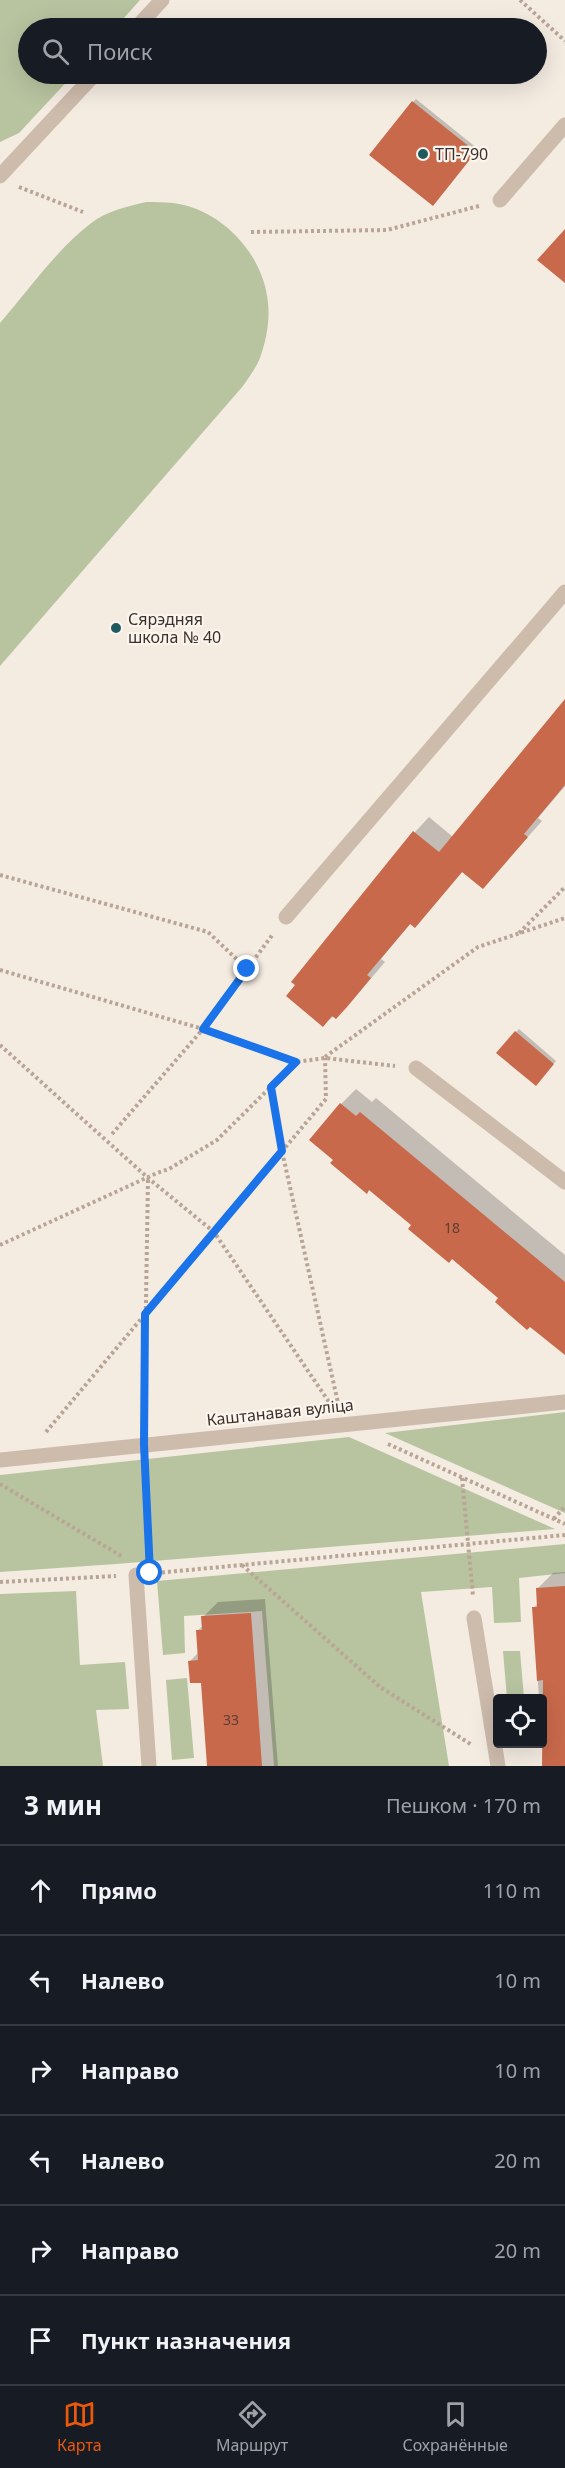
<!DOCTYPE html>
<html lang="ru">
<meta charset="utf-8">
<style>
:root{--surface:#171b24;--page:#20242c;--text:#f1f3f6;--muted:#9ea1a6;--line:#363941;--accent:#ea580c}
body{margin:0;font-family:"Noto Sans",sans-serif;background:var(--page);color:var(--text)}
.controls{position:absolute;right:18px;bottom:18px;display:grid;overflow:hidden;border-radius:6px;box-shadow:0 6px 24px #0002}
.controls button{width:54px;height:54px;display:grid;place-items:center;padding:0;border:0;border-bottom:2px solid var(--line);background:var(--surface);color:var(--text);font:30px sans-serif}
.stop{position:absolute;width:18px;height:18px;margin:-14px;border:4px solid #1a73e8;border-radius:50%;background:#fff}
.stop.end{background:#1a73e8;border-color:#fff;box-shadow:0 2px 6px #0008}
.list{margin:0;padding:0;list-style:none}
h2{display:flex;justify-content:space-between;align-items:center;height:78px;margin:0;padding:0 24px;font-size:26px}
h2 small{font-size:20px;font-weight:400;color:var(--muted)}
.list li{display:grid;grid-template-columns:39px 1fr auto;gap:18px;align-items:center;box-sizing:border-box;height:90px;padding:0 24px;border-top:2px solid var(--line)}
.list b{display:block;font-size:22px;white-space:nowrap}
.list em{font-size:20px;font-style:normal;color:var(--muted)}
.icon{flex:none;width:33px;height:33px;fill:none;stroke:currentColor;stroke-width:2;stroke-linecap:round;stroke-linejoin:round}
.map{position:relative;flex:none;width:565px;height:1766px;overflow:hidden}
.search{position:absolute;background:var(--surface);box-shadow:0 6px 24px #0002;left:18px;right:18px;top:18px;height:66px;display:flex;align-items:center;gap:15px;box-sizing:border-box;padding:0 21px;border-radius:33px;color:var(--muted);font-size:22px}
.sheet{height:618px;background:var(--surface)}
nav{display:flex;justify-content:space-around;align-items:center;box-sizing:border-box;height:84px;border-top:2px solid var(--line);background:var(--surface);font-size:16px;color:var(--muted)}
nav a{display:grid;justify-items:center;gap:3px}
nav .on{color:var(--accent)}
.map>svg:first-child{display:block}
.green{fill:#b8c4a0}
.shadow{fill:#0003}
.building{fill:#c8694b}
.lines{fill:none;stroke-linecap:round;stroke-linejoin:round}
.path{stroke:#b9a596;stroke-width:4;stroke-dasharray:3 3;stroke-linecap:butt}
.minor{stroke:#cdbbac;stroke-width:15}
.route{stroke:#1a73e8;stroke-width:8}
.poi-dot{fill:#1f5a5e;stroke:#fbf5ee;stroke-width:2}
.labels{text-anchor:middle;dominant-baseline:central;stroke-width:4.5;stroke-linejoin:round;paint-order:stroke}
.number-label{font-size:14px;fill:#5e3e33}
.poi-label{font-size:16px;fill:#3b302b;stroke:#fbf5ee;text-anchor:start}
.street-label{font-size:16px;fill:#3b302b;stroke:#fbf5ee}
</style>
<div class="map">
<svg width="565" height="1766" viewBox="0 0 565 1766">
<rect width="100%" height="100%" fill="#f4ebe1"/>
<path class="green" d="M0,0H140L115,28H28V74H74L19,133L0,142Z
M146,202C155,202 164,202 173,203C222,209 264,255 268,303C270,322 266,341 260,358C256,368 249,377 243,386L0,666V323C27,292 58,248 90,224C106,211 126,207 146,202Z
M565,1412V1513L385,1433Z
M349,1437L555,1529L116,1564L0,1572V1475Z
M565,1544V1573L519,1578L521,1622L494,1623L492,1587L421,1592L449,1766H274L262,1611L184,1616L185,1653L163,1655L157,1581Z
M76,1591L80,1665L125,1662L129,1709L96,1710L103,1766H0V1594Z
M503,1651H520L524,1698H507Z
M187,1678L194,1758L172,1760L166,1680Z"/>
<path class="shadow" d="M416,99L478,149L436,201L413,102Z
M565,702V786L538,818L542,821L483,887L463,871L429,911L414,926L411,923L381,959L385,962L351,1002L323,1025L293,982L415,832L429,817L453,837Z
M519,1029L556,1061L539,1081L516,1032Z
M356,1089L372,1102L376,1098L565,1255V1351L335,1160L341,1104Z
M565,1572V1766H544L542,1698H539L533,1608L539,1603L538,1588L553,1573Z
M265,1599L278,1766H209L202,1681L190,1661L199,1652L197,1631L204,1625L203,1617L218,1602Z"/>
<path class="building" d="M412,101L476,152L433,206L369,155Z
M565,229V283L537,260Z
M565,699V785L524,834L528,837L483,889L462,872L415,928L410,924L367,975L371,978L347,1007L336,1019L332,1016L323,1027L286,996L295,985L291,982L413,831L439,852Z
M515,1031L554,1064L536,1086L496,1053Z
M340,1103L356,1116L360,1112L565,1282V1355L530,1327L527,1330L495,1302L498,1298L452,1259L449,1263L408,1229L411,1225L369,1190L367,1194L330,1163L333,1160L309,1140Z
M565,1586V1766H542L543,1680L537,1681L532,1607H537L536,1588Z
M251,1613L262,1766H207L201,1683H190L188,1661L198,1660L196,1630H202L201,1616Z"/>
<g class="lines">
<path class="path" d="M520,0L565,41
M19,187L83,212
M251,232L387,230L479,206
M0,875L208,932L247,969
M519,933L565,887
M0,970L203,1029L296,1062
M0,1045L148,1178L214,1232L331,1405
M325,1057L478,947L565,918
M271,1087L282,1151L338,1403
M112,1134L203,1029L273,934
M0,1245L157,1173L169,1169L217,1140L296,1062L325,1058L395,1066
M144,1423L148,1179
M46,1432L326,1099L325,1058
M388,1444L565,1524
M145,1467L149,1558
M462,1478L473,1596
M0,1484L123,1557
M554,1519L565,1506
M242,1565L380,1687L472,1745
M156,1573L565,1535
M0,1582L116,1576"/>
<path class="minor" d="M136,28L162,0
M0,176L95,74
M500,200L565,125
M286,917L565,592
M416,1068L565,1182
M0,1460L565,1402
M136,1575L149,1766
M474,1618L498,1766"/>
</g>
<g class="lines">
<path class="route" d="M150,1573L144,1445L145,1314L282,1151L271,1087L296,1062L203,1029L247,969"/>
</g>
<g class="poi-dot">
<circle cx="423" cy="154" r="6"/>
<circle cx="116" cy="628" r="6"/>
</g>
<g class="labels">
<g class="number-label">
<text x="452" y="1227">18</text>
<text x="231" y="1719">33</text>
</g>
<g class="poi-label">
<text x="435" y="154">ТП-790</text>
<text x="128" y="619">Сярэдняя<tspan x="128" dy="18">школа № 40</tspan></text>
</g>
<g class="street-label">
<text transform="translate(280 1412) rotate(-6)">Каштанавая вуліца</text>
</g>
</g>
</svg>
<div class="controls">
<button><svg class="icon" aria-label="locate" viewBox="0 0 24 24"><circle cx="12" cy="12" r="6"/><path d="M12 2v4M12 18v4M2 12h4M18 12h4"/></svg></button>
</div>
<div class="stop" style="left:150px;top:1573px"></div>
<div class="stop end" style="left:247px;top:969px"></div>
<div class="search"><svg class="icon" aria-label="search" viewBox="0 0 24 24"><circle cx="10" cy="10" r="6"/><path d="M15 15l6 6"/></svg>Поиск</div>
</div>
<section class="sheet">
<h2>3 мин<small>Пешком · 170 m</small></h2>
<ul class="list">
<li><svg class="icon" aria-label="ahead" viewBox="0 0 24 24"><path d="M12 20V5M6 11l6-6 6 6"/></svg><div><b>Прямо</b></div><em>110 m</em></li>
<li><svg class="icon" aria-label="left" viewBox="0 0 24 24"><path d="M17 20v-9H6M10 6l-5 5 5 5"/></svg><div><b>Налево</b></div><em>10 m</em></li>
<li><svg class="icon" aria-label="right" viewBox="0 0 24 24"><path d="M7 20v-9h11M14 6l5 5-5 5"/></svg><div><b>Направо</b></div><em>10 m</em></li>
<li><svg class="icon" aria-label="left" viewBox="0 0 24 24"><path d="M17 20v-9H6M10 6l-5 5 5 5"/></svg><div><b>Налево</b></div><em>20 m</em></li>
<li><svg class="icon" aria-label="right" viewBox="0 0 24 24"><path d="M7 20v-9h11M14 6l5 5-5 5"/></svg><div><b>Направо</b></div><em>20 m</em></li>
<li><svg class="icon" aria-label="arrive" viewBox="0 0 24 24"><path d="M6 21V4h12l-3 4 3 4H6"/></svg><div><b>Пункт назначения</b></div></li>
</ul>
</section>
<nav>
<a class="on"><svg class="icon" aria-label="map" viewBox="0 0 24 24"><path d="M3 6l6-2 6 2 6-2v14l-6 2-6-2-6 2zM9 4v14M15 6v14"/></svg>Карта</a>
<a><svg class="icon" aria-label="directions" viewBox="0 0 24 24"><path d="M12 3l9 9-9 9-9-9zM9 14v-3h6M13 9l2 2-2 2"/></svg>Маршрут</a>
<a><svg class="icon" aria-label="saved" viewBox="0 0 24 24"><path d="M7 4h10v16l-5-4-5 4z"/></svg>Сохранённые</a>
</nav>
